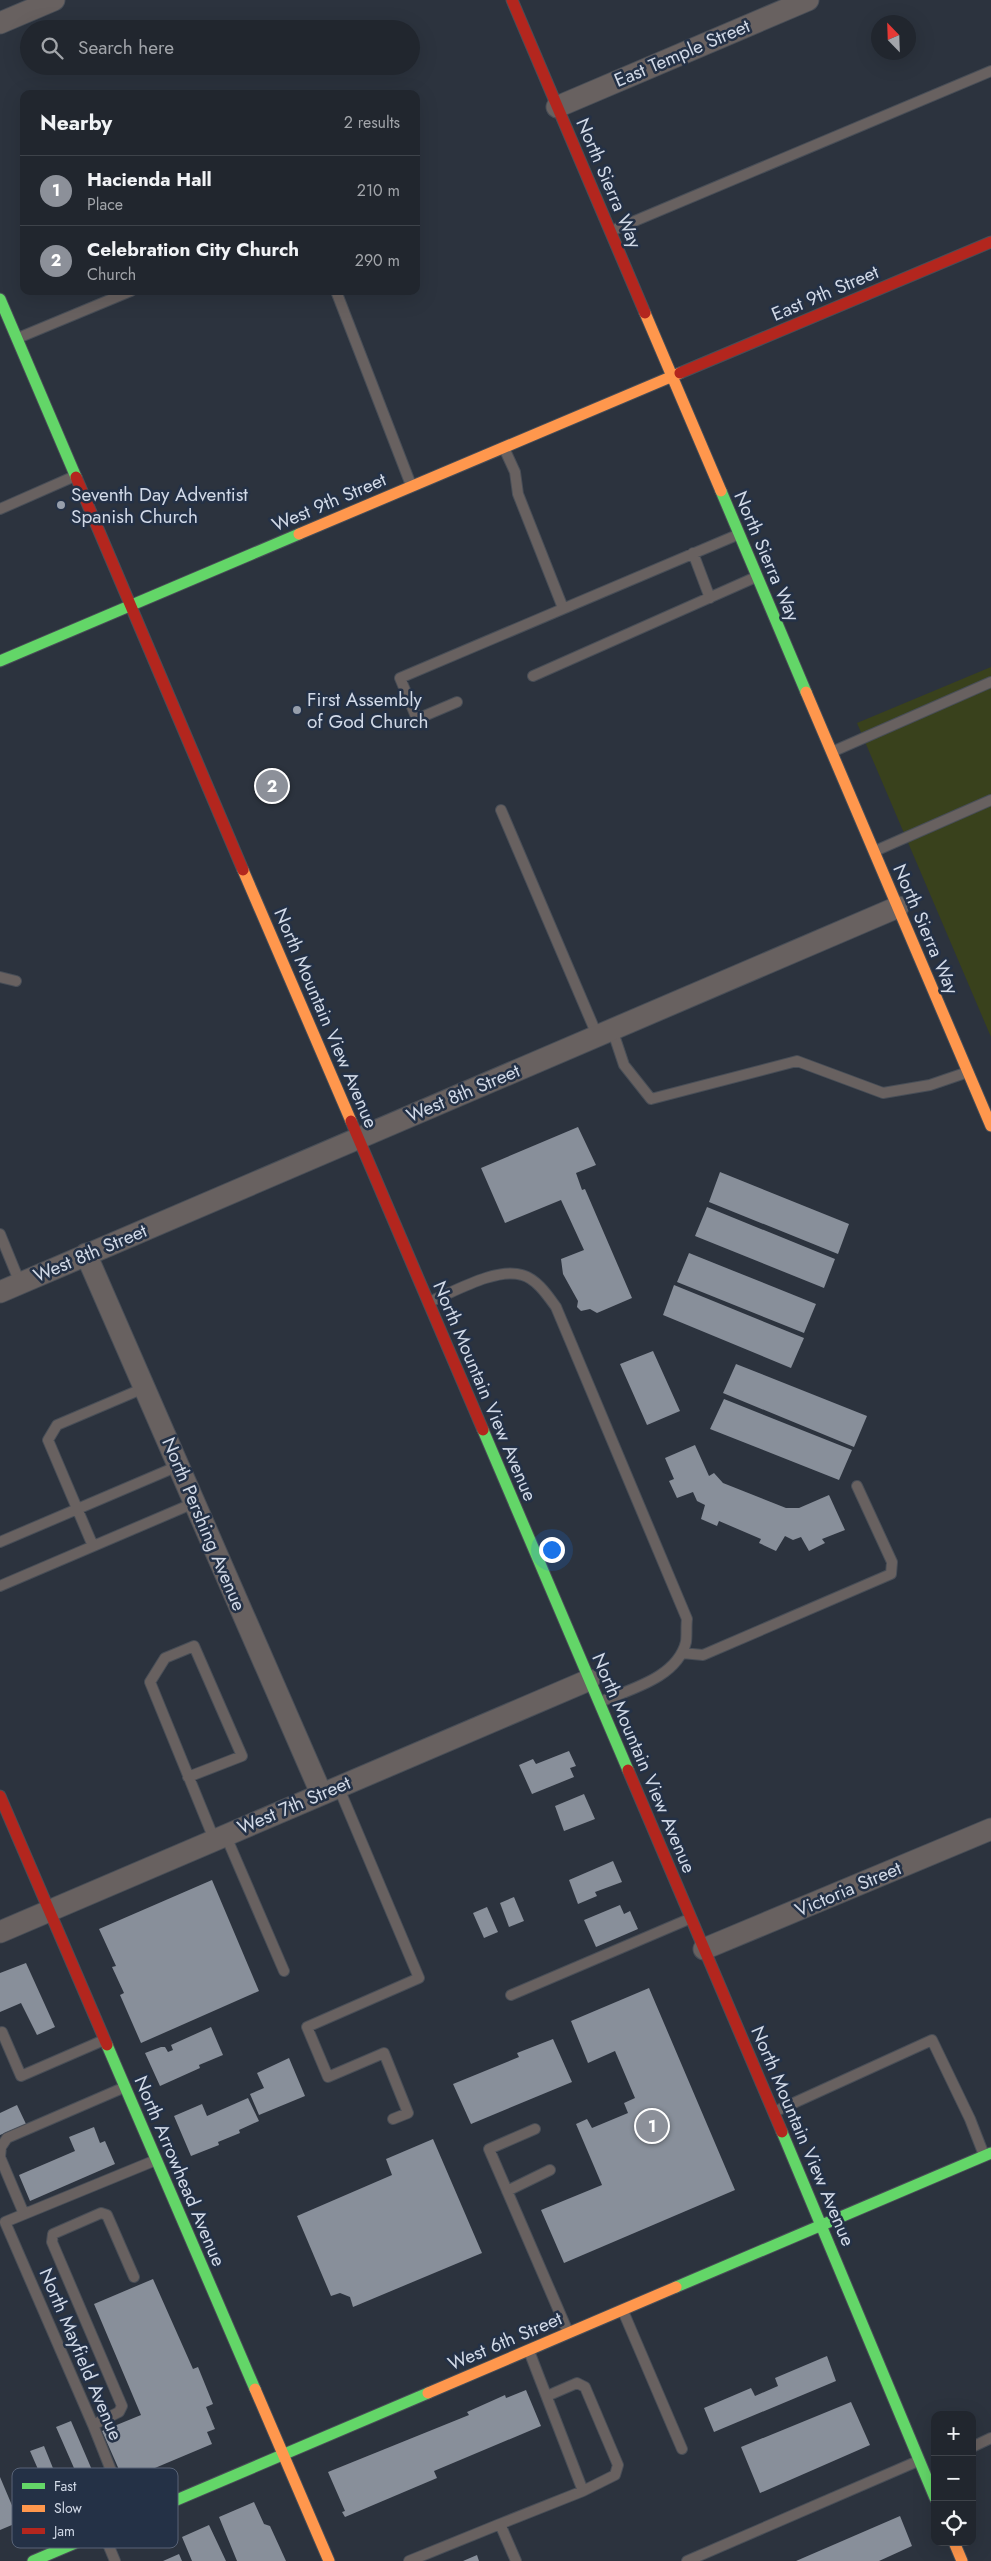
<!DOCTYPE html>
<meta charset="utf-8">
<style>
:root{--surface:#21262e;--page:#2d323a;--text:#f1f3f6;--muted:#a2a5aa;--line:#3e434a;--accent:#8c9099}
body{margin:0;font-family:Jost,sans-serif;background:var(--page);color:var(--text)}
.controls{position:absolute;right:15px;bottom:15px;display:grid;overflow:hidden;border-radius:10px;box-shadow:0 5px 20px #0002}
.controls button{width:45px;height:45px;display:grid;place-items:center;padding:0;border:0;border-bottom:1px solid var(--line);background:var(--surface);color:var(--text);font:25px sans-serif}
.compass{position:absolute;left:871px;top:15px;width:45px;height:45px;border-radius:50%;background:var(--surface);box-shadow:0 5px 20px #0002;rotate:337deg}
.you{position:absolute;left:551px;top:1549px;width:18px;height:18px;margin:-12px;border:4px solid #fff;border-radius:50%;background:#1a73e8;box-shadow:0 0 0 8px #1a73e833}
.badge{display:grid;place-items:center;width:32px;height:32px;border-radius:50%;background:var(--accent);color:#fff;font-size:16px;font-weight:700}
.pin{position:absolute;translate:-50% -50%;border:2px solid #fff;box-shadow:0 1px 5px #0006}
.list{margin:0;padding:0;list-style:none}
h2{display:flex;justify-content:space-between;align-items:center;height:65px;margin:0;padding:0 20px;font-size:21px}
h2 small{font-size:16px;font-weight:400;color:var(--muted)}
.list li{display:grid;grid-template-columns:32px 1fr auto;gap:15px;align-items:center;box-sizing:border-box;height:70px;padding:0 20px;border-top:1px solid var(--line)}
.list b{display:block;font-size:19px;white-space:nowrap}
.list p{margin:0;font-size:16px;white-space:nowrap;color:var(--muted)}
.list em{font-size:16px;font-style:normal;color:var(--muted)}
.icon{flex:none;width:28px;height:28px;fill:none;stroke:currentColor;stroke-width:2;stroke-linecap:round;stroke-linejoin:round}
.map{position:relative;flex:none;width:991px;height:2561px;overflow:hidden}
.search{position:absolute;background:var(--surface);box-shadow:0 5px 20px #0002;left:20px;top:20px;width:400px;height:55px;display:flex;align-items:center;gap:12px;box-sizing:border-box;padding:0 18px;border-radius:28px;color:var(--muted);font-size:19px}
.panel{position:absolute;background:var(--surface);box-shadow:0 5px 20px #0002;left:20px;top:90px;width:400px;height:205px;border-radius:10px}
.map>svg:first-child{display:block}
.green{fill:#39411c}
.building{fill:#888f9a}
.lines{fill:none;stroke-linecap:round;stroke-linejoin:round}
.lane-casing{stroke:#484e57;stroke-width:12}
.street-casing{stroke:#484e57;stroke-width:23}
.fast-casing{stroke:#484e57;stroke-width:13}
.slow-casing{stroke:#484e57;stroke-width:13}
.jam-casing{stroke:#484e57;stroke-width:13}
.lane{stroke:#686160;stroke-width:10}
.street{stroke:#686160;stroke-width:21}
.fast{stroke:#63d668;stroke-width:11}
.slow{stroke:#ff974d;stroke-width:11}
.jam{stroke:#b3261e;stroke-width:11}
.poi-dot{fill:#979fac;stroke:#243146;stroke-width:2}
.labels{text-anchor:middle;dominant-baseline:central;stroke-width:5;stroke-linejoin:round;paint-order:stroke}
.street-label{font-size:19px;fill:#d1d9e7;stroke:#243146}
.poi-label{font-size:19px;fill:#d1d9e7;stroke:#243146;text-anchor:start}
.key{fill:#243146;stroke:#586376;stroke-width:1}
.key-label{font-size:14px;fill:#d1d9e7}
</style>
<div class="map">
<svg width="991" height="2561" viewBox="0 0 991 2561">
<rect width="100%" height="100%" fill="#2c333e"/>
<path class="green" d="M991,667V1037L857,723Z"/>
<path class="building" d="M578,1127L596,1165L576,1173L582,1190L585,1189L632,1298L597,1313L590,1309L581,1311L577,1307L578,1301L563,1274L561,1259L584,1250L561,1200L505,1223L481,1168Z
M720,1172L849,1224L838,1254L709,1202Z
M707,1207L835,1259L824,1288L695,1236Z
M689,1253L816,1304L804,1333L677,1282Z
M674,1285L804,1338L791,1368L663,1315Z
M653,1351L680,1411L647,1425L620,1364Z
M736,1364L867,1416L854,1447L723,1393Z
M724,1399L852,1450L839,1480L710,1429Z
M695,1445L709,1476L714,1473L723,1483L786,1508H799L829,1495L845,1530L822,1539L825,1543L809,1551L801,1537L793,1540L785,1536L776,1551L759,1543L761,1539L719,1521L717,1526L701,1519L705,1505L697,1501L693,1492L677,1498L669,1481L674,1479L665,1458Z
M569,1751L576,1766L570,1768L574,1777L532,1794L519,1765L533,1759L536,1764Z
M584,1794L595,1819L564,1831L555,1806Z
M613,1861L622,1882L595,1892L597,1896L578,1904L569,1880Z
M212,1880L259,1991L141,2043L120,1995L124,1993L112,1967L116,1966L99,1929Z
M514,1897L524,1921L509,1927L500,1903Z
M620,1905L624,1914L630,1911L638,1929L596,1947L584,1920Z
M487,1907L498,1932L484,1938L473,1913Z
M26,1963L55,2027L37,2035L21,2003L0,2012V1973Z
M649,1988L735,2190L564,2263L541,2210L602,2185L576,2124L587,2119L592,2128L628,2113L624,2103L635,2098L615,2051L588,2063L571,2021Z
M211,2027L223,2055L199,2065L200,2068L160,2086L145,2053L161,2047H165L168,2052L173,2050L171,2045Z
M553,2039L572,2082L471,2124L453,2084L519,2057L517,2053Z
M289,2058L305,2096L259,2115L250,2094L264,2088L257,2073Z
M248,2098L259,2121L239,2130L240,2133L218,2142L219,2145L191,2156L174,2116L202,2104L207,2116Z
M17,2105L26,2124L0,2135V2113Z
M94,2127L100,2143L105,2141L115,2164L30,2201L19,2175L75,2151L69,2137Z
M433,2139L482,2253L353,2307L350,2297L340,2293L331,2296L297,2216L392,2175L386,2159Z
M153,2279L193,2369L198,2367L213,2404L206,2407L215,2429L207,2432L212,2444L124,2481L102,2431L141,2415L94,2304Z
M827,2356L836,2381L714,2432L704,2408L751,2388L755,2396L778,2386L775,2378Z
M526,2390L541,2426L434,2471L437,2478L345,2517L342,2512L345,2511L328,2472L469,2415L467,2412L505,2395L506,2398Z
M851,2402L870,2445L760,2493L741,2447Z
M71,2421L95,2477L81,2484L56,2427Z
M44,2446L59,2483L64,2481L72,2501L55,2508L30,2451Z
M0,2477L19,2522L0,2530Z
M254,2502L264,2524L270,2526L286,2561H237L219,2517Z
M900,2516L912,2546L879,2561H796Z
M209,2525L226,2561H192L182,2537Z
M179,2554L182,2561H163Z
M477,2555L479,2561H463Z"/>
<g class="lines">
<g class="lane-casing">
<path id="lane" d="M611,231L991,71
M336,291L411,485
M18,338L131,291
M504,448L515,472L518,494L563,608
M0,509L75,476
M693,553L710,598
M533,676L756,577
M457,702L417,719L400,678L737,535
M834,751L991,682
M501,810L597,1035
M875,851L991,800
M0,977L16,981
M612,1029L624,1065L651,1099L797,1061L883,1093L930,1085L968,1072
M0,1234L20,1283
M429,1302C454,1292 496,1267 522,1275C537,1279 548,1296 556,1307L687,1619C686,1626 687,1635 686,1642C677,1678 630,1689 600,1702
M0,1542L178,1466
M93,1546L48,1440L57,1425L144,1388
M0,1586L194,1503
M682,1653L703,1655L891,1574L892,1562L857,1486
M188,1777L242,1756L194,1646L165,1658L150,1682L214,1839
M338,1786L419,1978L307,2027L328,2077L384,2053L408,2113L393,2119
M225,1834L284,1971
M511,1995L689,1919
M2,2032L21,2076L104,2040
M774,2112L932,2040L970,2119L984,2155
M535,2129L489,2149L568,2332
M507,2191L550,2170
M24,2214L0,2157L1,2147L7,2138L125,2087
M623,2311L682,2449
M547,2396L577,2383L585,2387L618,2465L615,2475L583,2491
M93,2425L119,2412L122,2406L52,2242L53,2234L101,2213L107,2215L134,2277
M972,2447L991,2438
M130,2518L93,2425L5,2222L156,2160
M103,2532L115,2561
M409,2561L500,2524
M516,2561L500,2524L583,2491L529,2351
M687,2561L918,2461"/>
</g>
<g class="street-casing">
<path id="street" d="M0,23L54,0
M557,107L808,0
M86,1254L321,1793
M0,1292L898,907
M0,1932L589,1680
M704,1949L991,1829"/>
</g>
<g class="fast-casing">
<path id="fast" d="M0,299L76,477
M721,491L806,692
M0,661L299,534
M483,1430L628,1770
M107,2045L255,2389
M782,2132L935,2498
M676,2287L991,2153
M33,2561L428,2393"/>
</g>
<g class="slow-casing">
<path id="slow" d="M645,313L721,491
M299,534L680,373
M806,692L991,1126
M243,870L351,1121
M255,2389L329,2561
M428,2393L676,2287
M954,2542L962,2561"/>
</g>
<g class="jam-casing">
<path id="jam" d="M512,0L645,313
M680,373L991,242
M76,477L243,870
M351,1121L483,1430
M628,1770L782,2132
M0,1796L107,2045"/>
</g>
<use href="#lane" class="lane"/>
<use href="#street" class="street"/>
<use href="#fast" class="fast"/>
<use href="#slow" class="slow"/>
<use href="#jam" class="jam"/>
</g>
<g class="poi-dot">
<circle cx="61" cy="505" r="5"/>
<circle cx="297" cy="710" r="5"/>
</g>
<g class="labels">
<g class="street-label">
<text transform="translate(682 53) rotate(-23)">East Temple Street</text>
<text transform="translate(609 183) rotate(67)">North Sierra Way</text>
<text transform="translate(825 293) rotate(-23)">East 9th Street</text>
<text transform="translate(329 502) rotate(-23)">West 9th Street</text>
<text transform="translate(767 556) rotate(67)">North Sierra Way</text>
<text transform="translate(926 929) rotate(67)">North Sierra Way</text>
<text transform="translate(326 1018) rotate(67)">North Mountain View Avenue</text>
<text transform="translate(463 1093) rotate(-23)">West 8th Street</text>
<text transform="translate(90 1253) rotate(-23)">West 8th Street</text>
<text transform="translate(485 1391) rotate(67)">North Mountain View Avenue</text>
<text transform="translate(204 1524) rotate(67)">North Pershing Avenue</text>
<text transform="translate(644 1763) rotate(67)">North Mountain View Avenue</text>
<text transform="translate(294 1805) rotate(-23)">West 7th Street</text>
<text transform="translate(848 1889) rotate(-23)">Victoria Street</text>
<text transform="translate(803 2136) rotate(67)">North Mountain View Avenue</text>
<text transform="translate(180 2171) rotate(67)">North Arrowhead Avenue</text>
<text transform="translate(505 2341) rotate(-23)">West 6th Street</text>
<text transform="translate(81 2354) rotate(67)">North Mayfield Avenue</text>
</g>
<g class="poi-label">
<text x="71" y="494">Seventh Day Adventist<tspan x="71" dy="22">Spanish Church</tspan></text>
<text x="307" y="699">First Assembly<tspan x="307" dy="22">of God Church</tspan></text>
</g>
</g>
<rect x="12" y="2468" width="166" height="80" rx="8" class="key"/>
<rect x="22" y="2483" width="23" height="6" fill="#63d668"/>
<rect x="22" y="2505" width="23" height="7" fill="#ff974d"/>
<rect x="22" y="2528" width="23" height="6" fill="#b3261e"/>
<g class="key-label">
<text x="54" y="2491">Fast</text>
<text x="54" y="2513">Slow</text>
<text x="54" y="2536">Jam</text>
</g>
</svg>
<div class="controls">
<button>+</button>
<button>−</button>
<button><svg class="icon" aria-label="locate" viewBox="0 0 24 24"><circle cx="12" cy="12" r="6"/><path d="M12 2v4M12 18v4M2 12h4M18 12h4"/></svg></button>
</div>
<svg class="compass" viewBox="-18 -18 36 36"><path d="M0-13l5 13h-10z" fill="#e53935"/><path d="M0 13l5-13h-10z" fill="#a2a5aa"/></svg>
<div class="you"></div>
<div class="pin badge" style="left:652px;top:2126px">1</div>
<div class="pin badge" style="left:272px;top:786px">2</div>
<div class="search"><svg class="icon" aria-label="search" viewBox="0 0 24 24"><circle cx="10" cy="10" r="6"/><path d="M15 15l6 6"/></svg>Search here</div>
<section class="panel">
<h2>Nearby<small>2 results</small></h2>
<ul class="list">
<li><span class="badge">1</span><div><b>Hacienda Hall</b><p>Place</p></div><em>210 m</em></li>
<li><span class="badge">2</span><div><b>Celebration City Church</b><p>Church</p></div><em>290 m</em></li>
</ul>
</section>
</div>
